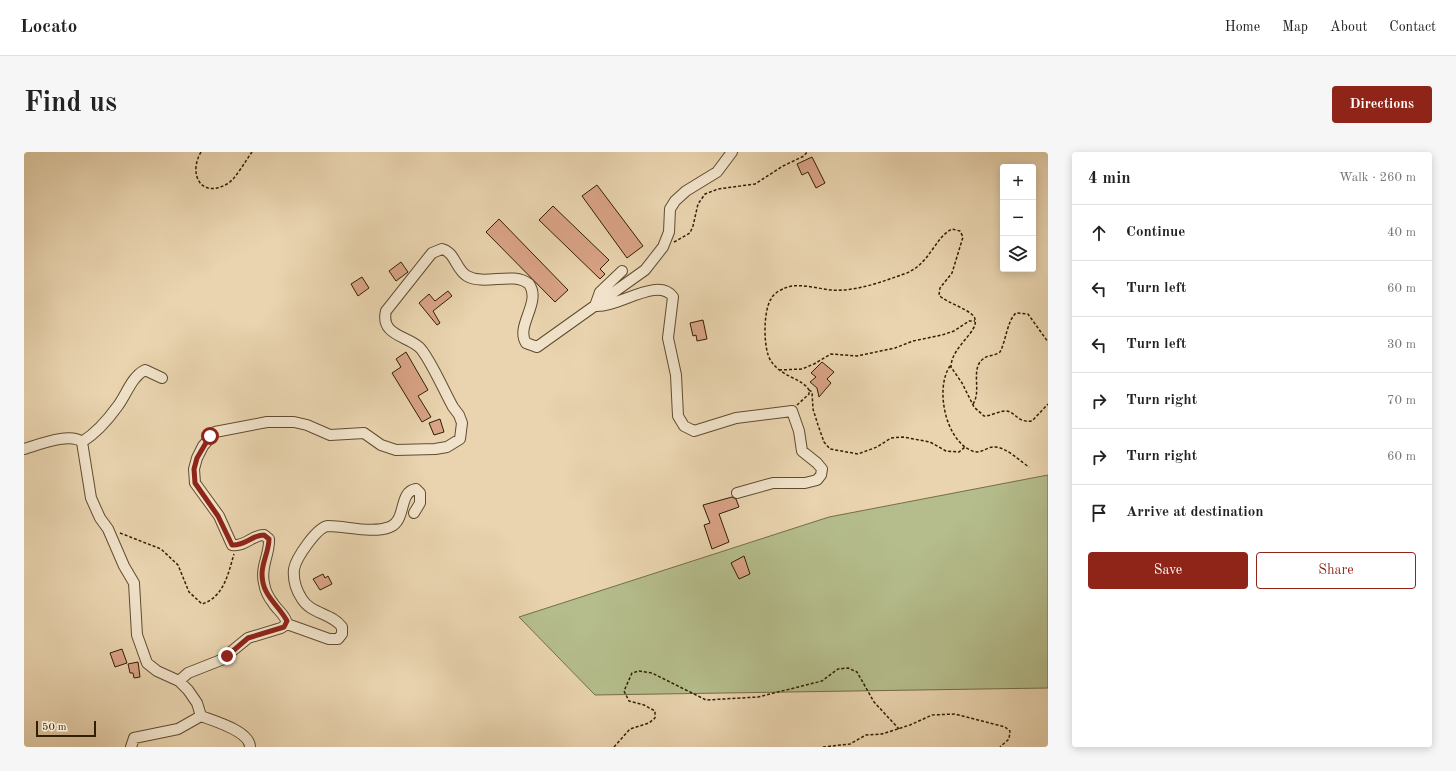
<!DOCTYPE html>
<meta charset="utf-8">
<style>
:root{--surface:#fff;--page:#f6f6f6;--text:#222;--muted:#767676;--line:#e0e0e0;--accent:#8f2418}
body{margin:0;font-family:"Old Standard TT",serif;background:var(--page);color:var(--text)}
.controls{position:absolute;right:12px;top:12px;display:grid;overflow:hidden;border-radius:4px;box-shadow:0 2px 10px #0003}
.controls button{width:36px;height:36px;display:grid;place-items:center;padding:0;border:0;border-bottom:1px solid var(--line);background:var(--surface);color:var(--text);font:20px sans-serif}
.scale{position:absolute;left:12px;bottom:10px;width:60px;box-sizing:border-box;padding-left:4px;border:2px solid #321e03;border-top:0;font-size:11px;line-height:14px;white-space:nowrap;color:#321e03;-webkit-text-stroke:3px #f1e3cb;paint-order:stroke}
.stop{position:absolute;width:12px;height:12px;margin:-9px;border:3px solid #8f2418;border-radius:50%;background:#fff}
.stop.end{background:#8f2418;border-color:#fff;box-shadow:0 1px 4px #0008}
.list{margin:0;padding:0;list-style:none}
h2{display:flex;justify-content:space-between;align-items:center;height:52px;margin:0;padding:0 16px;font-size:17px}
h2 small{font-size:13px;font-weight:400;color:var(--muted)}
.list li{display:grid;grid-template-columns:26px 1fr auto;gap:12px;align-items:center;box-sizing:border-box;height:56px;padding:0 16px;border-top:1px solid var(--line)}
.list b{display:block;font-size:15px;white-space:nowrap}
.list em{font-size:13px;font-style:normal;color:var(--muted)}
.actions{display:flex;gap:8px;padding:12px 16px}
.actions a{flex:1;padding:9px 0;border:1px solid var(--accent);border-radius:4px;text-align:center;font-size:14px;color:var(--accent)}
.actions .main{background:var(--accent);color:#fff}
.icon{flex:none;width:22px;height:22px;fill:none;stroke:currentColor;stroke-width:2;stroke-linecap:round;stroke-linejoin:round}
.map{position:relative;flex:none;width:1024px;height:595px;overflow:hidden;border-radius:4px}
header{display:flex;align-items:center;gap:24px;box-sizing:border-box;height:56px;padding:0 20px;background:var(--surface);border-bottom:1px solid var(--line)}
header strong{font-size:19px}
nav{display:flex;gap:22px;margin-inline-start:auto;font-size:14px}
.intro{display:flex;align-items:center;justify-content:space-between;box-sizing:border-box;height:96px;padding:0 24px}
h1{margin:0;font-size:28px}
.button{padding:10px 18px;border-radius:4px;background:var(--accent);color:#fff;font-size:14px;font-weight:700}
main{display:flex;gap:24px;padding:0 24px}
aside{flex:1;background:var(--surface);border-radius:4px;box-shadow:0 2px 10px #0003}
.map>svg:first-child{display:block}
.green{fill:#b5bd8c;stroke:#746e48}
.building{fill:#d9a386;stroke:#321e03}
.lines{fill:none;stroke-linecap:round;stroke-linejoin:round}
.minor-casing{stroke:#604c2e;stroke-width:12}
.path{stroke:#321e03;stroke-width:1.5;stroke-dasharray:3 2;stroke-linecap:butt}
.minor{stroke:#f1e3cb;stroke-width:10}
.route{stroke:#8f2418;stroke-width:5}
</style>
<header>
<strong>Locato</strong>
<nav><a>Home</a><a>Map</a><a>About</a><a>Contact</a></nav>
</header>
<div class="intro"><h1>Find us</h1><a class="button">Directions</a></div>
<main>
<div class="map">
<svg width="1024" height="595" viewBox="0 0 1024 595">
<rect width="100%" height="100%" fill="#e9d4af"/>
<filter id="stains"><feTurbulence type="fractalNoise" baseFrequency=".005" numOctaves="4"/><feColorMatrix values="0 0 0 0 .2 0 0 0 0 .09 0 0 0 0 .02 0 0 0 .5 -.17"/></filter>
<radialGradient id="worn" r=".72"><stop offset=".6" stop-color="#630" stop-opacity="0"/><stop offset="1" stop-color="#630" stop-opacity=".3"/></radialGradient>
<path class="green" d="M1024,323V536L571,543L495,465L805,365Z"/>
<path class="building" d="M788,5L801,31L792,36L784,20L778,23L773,12Z
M573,33L619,94L603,106L558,44Z
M529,54L585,108L576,117L581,122L576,127L515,68Z
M475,67L544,138L531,150L462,80Z
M377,110L384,120L372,129L365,119Z
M338,125L345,136L334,144L327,132Z
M424,139L428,144L409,159L416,171L413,173L395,151L405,142L411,149Z
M679,168L683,187L673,189L672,183L669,184L666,171Z
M382,200L404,238L394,244L407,265L398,270L368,221L377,215L372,207Z
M798,210L810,220L803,227L807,231L795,245L793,236L786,230L792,225L787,221Z
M416,267L420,280L410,283L405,271Z
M708,345L712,347L715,355L695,362L705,390L688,397L680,373L686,371L679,353Z
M720,404L726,422L715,427L707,411Z
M299,422L301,426L304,424L308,432L296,438L289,427Z
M98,497L103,511L91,515L86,501Z
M114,510L116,525L110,526L109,521H106L104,512Z"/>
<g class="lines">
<g class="minor-casing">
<path id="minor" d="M598,119L576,140L571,154C594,156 634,124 649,145L644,186L652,223L654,264L660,274L670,279L712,266L768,259L775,279L778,299L793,311L798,317L797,323L793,328L781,331H749L713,341
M58,290C72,281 83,269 93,255C102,244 107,225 121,218L138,226
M0,297C14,293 46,280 58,290L67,346L76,366L84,377L100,414L110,431L113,483L123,511L133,519L155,529L164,538L173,551L177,564
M263,472L305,487H314L318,482V475C308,461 287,462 278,447C272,438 269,427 270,417C272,406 293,375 304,374C323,374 347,382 366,375C383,368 374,340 392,337L396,341V351L390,361
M155,529L164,521L197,508L224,486L257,476L263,472C262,463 253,458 249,451C245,446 241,438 240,431C236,415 246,402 245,387L240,383C228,383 221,395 208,393L195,364L171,331L170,317L173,306L179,294L191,280L243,270H270L283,273L306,283L340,281L357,293L372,298L411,297L423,295L436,287L438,271L435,263L429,255C421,241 405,204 395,195C383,184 356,183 362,159L408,101L418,97C431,100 432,118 443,124C461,134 489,119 505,132C518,150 491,174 502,191L513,195L621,118L639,95L645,80L646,57L651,49L662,39L693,20L708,0
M177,564C190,569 226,579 226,595
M107,595L110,586L154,577L177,564"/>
</g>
<path class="path" d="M177,0C164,22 177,47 203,32C211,28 222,8 228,0
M650,90L666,81L669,74L674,52L681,42L694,37L731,32L759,14L780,4L783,0
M926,214C911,236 921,286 946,298C958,304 961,294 972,295C983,296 996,309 1005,315
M755,218L778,217L790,212L807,202L833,204L871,196L889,189L918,183L930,179L945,169H951
M785,238L788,240L789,257L794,273L800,290L806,297L834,302L853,295L867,286L879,285L906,290L922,299L935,300L941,295
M949,252C958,239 946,217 959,207C963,203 971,204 976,200C982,189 983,169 992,161L1004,162L1024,190
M773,253L785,242V238C778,226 757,225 747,209C739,198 739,159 747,147C749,142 756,138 761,136C778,129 800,140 818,138C839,137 860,129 880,122C906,113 910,86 928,77L936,79L939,85L928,121L916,136L915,143C922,151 949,158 951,167C955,180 927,195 927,215L938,231L950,255L960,264C968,264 974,259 982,259C992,260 993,271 1008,269L1024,252
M96,381L137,397L154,413L165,440L178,452C200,445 204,422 210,402
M590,595L606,577L625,571L631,566V559L620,553L605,549L600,539L608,521L615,519L628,521L682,548L734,545L798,529L814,517L824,516L833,520L850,550L875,577
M799,595L826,592L842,583L858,582L886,573L908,563L931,562L981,575L986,579L985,587L976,595"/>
<use href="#minor" class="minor"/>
</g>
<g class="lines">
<path class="route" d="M186,284L173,306L170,317L171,331L194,364L208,393C221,394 228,383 240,383L245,387C245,399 238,410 238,422C238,444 254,452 263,469L260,475L224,486L203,504"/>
</g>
<rect width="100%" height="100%" filter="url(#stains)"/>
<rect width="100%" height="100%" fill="url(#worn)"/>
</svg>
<div class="controls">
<button>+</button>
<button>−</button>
<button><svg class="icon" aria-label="layers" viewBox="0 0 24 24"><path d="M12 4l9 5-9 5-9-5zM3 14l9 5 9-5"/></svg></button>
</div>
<div class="scale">50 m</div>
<div class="stop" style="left:186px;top:284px"></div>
<div class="stop end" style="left:203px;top:504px"></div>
</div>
<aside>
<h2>4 min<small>Walk · 260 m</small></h2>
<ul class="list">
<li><svg class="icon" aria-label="ahead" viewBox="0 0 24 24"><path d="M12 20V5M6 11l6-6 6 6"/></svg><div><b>Continue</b></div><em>40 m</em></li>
<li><svg class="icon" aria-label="left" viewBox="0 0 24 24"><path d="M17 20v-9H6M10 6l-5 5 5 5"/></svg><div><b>Turn left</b></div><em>60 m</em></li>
<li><svg class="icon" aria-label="left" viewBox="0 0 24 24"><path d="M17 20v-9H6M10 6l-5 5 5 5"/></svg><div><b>Turn left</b></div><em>30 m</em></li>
<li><svg class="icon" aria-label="right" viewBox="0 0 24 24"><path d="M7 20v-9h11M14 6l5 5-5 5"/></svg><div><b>Turn right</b></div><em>70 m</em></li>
<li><svg class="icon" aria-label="right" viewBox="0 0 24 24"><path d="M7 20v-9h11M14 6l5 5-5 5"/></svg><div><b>Turn right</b></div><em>60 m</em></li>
<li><svg class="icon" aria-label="arrive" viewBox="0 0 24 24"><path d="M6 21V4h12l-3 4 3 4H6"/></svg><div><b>Arrive at destination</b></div></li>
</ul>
<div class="actions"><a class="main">Save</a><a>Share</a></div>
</aside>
</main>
